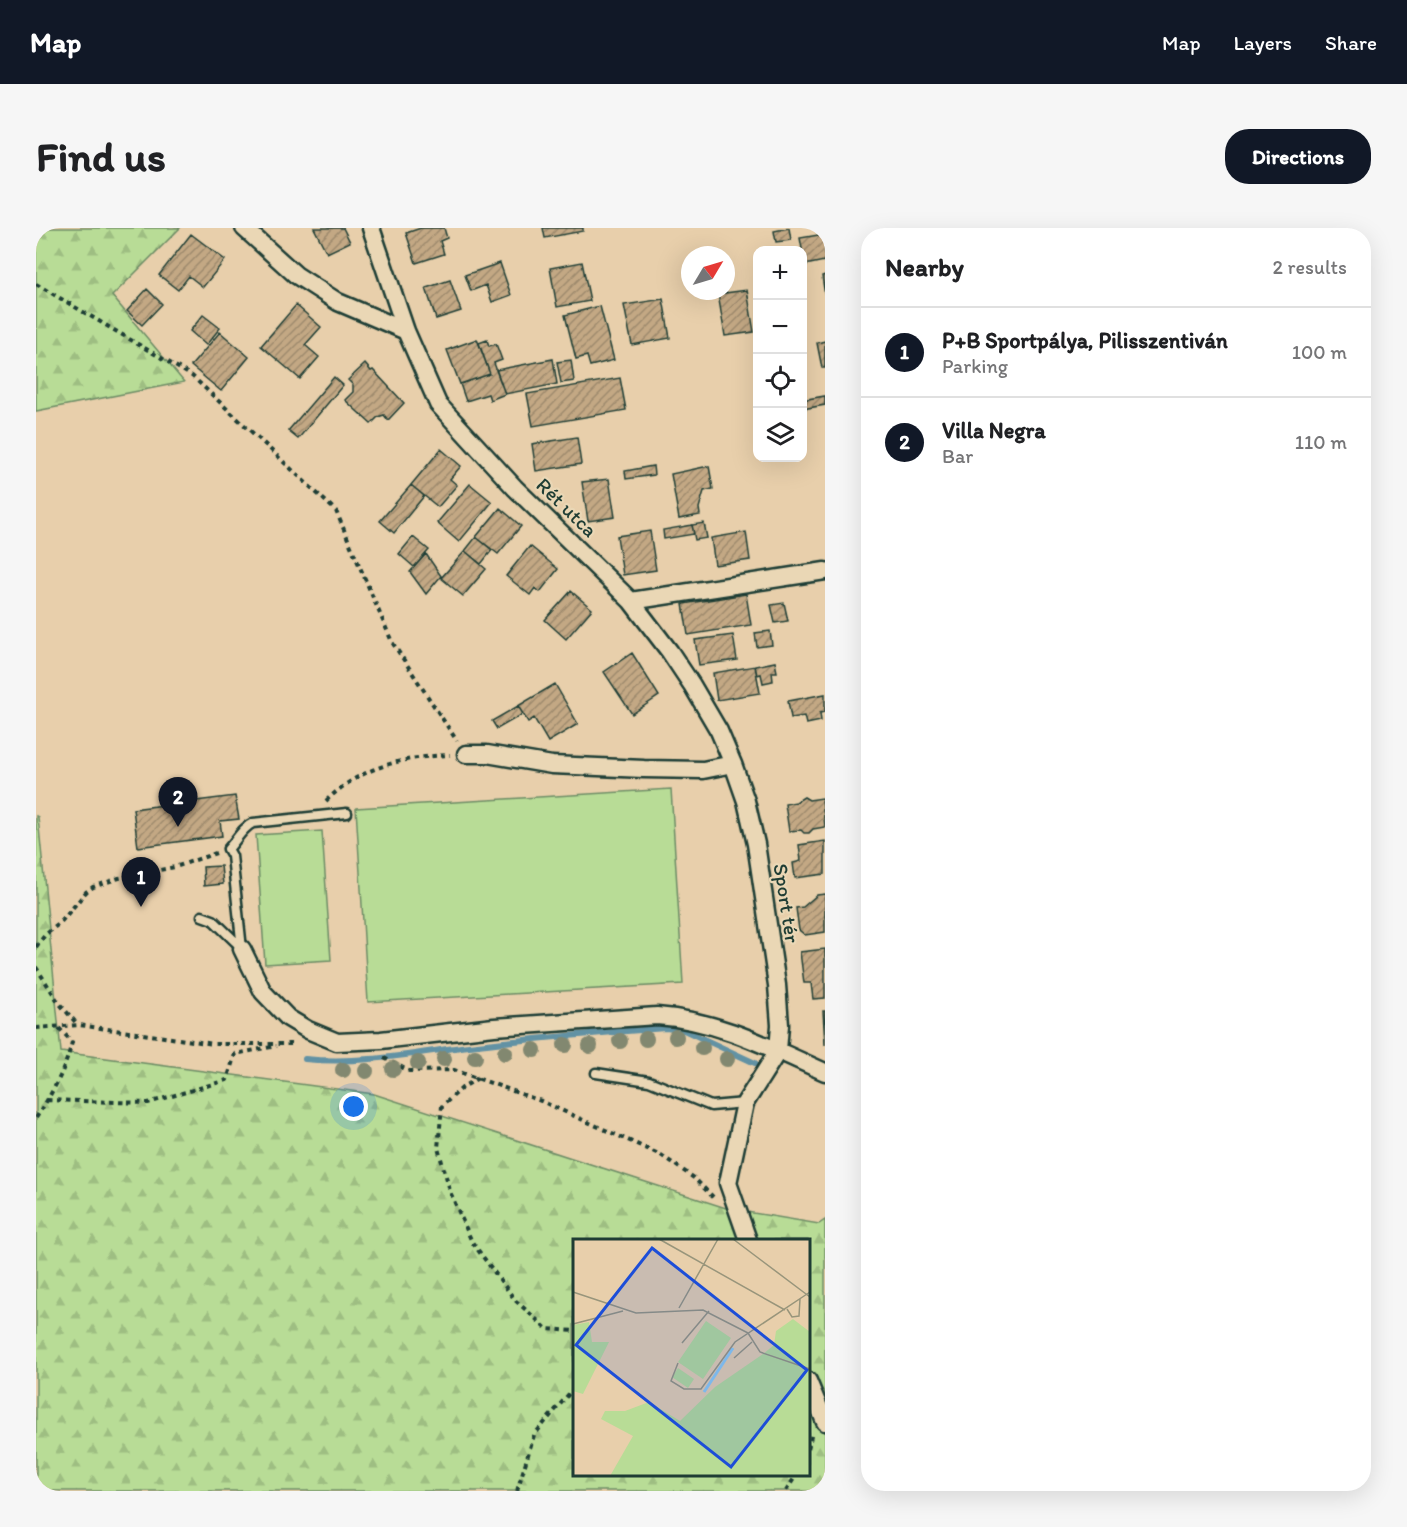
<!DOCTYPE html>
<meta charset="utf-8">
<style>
:root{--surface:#fff;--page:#f6f6f6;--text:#202124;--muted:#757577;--line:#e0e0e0;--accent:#111827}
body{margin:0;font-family:Itim,sans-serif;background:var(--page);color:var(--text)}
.controls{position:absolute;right:18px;top:18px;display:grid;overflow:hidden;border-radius:12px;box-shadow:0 6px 24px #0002}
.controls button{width:54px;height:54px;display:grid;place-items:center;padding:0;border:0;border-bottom:2px solid var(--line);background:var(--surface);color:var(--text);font:30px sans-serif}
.compass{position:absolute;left:645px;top:18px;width:54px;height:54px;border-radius:50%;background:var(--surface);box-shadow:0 6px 24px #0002;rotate:52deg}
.you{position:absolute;left:318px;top:879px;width:21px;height:21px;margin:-15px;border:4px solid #fff;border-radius:50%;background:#1a73e8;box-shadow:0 0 0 9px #1a73e833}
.badge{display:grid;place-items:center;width:39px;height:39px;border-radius:50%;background:var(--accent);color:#fff;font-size:20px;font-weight:700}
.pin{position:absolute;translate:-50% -50px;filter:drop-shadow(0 2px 3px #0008)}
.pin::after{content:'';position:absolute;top:32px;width:21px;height:18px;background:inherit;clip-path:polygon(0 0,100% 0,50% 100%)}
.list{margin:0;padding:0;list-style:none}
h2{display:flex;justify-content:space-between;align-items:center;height:78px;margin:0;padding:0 24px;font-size:26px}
h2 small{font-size:20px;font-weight:400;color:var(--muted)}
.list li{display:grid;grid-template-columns:39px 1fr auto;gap:18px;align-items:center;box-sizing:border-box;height:90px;padding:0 24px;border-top:2px solid var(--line)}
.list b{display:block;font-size:22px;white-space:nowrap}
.list p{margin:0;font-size:20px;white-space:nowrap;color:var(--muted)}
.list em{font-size:20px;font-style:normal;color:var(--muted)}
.icon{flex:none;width:33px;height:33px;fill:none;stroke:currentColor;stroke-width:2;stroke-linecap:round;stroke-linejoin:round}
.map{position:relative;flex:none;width:789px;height:1263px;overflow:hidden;border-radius:24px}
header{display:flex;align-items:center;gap:36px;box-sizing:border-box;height:84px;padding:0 30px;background:var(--accent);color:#fff}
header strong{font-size:28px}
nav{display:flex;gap:33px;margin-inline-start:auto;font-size:21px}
.intro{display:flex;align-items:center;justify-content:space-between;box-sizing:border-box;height:144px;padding:0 36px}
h1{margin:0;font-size:42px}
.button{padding:15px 27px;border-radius:24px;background:var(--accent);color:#fff;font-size:21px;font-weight:700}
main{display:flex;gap:36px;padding:0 36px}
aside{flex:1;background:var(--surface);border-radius:24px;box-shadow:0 6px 24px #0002}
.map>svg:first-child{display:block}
.grass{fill:#b8dc96;stroke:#6c8c65;stroke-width:1.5}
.forest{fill:url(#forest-firs);stroke:#6c8c65;stroke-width:1.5;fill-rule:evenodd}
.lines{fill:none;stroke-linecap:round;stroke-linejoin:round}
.stream{stroke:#6292a4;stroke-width:6}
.building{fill:url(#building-hatch);stroke:#1f3d34;stroke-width:1.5}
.lane-casing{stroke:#1f3d34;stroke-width:13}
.street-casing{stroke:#1f3d34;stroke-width:21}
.path{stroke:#1f3d34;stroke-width:4;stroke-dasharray:4.5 4.5;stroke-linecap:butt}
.lane{stroke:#ead7b5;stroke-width:8}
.street{stroke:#ead7b5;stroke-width:16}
.tree{fill:#82886f}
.labels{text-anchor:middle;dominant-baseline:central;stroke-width:4.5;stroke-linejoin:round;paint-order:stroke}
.street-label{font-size:21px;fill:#1f3d34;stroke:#ead7b5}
.inset-river{fill:none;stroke:#8fcbef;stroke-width:3}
.inset-road{fill:none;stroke:#98957b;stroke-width:1.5}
.view{fill:#1d4ed8;fill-opacity:0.15;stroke:#1d4ed8;stroke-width:3}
.inset-edge{fill:none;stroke:#1f3d34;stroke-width:3}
</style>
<header>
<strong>Map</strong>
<nav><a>Map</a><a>Layers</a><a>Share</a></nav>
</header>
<div class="intro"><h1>Find us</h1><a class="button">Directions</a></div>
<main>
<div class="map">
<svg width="789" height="1263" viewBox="0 0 789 1263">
<defs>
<pattern id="forest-firs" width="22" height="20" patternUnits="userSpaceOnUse" patternTransform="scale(1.5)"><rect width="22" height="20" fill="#b8dc96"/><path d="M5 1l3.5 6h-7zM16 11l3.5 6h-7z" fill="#9ebe82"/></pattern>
<pattern id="building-hatch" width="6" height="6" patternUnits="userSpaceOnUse" patternTransform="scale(1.5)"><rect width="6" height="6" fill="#c3a884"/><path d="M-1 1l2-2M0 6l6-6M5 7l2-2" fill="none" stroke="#9e8a6d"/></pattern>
</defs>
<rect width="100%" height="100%" fill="#e8cfab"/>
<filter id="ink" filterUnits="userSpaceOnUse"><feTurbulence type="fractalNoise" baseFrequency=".0167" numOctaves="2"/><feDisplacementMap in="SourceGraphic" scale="12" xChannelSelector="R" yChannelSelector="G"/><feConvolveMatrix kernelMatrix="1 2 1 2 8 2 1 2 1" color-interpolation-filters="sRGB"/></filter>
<g filter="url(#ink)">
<path class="grass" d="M635,561L647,756L332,774L320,580Z
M286,603L295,732L229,736L220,607Z"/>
<path class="forest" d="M0,0H144L76,68L148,154L0,183Z
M0,588L2,589L25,824L338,866L693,981L783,996L789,992V1263H0ZM538,1012H772V1246H538Z"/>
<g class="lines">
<path class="stream" d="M269,831C323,837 379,825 433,818C498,810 563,805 629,800L648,802L719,835"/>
</g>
<path class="building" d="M278,0H307L314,14L291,25Z
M385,0H408L411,10L404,13L408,26L380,35L370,5Z
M507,0H547V3L509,10Z
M753,0L755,12L740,14L738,3Z
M155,6L189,32L167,59L153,48L142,62L123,47Z
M789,6V36L788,33L769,37L764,10Z
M546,34L554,73L521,79L514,40Z
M464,35L475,67L456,74L450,57L435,63L429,47Z
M789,47V68L786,48Z
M414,52L425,83L400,91L390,60Z
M111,61L126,76L106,97L91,83Z
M711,62L718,104L689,108L682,66Z
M627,71L634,110L596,117L588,77Z
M260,77L285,99L269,117L283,129L264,151L225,118Z
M564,78L578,132L554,138L551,128L540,131L529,87Z
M167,87L184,100L170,117L154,103Z
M184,104L213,129L185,163L155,138Z
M441,111L454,146L424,156L411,122Z
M451,112L453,118L460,116L466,132L458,135L469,166L454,172L452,166L430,173L424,156L454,146L443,115Z
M789,113V140H786L781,115Z
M517,131L521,156L469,166L460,142Z
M535,132L538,153L525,155L521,134Z
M329,136L335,143L337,142L368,175L352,192L348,187L342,189L335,196L309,172L317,164V157L312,152Z
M298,149L307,157L262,211L252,203Z
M584,150L590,182L497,198L491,166Z
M789,168V177L766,181V172Z
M541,209L545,236L500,243L496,216Z
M405,221L425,238L414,251L421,257L402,279L375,257Z
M617,238L618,247L590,251L589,243Z
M673,238L677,261L668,263L663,280L664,287L643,291L635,246Z
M573,251L579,289L552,293L546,254Z
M434,256L456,274L423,314L401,295Z
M375,257L388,268L358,305L344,293Z
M464,280L485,298L462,326L440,309Z
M668,295L671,310L659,312L656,297Z
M656,297L658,306L628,311L627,302Z
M614,303L620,342L587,347L581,308Z
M710,304L714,332L679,337L675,310Z
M377,309L393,322L378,339L363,326Z
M440,309L456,322L445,336L429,323Z
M494,318L522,341L504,364L499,360L494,367L470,348Z
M429,323L450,341L427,368L405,350Z
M390,326L405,348L390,366L374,344Z
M535,363L556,381L530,411L509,392Z
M710,366L715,397L652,407L647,376Z
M748,375L752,393L739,395L735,377Z
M734,403L736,417L721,419L719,405Z
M697,407L701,432L663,437L659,412Z
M596,425L623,468L596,486L568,444Z
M739,434L741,444H736L737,453L727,455L725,446L721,447L719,438Z
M719,438L724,465L681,472L677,445Z
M519,456L542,496L512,514L498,490L492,494L482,478Z
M789,466V484L784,485L785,493L770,496L768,488L755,490L752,473Z
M482,478L487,486L461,501L456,493Z
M199,568L203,591L184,593L186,608L102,619L97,581Z
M768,569L773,572L786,570L789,599L777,601L773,605H768L765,602L753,603L749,576L760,574Z
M789,613V646L759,650L757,635L765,633L763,617Z
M185,638L187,656L168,658L167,639Z
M789,666V704L769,707L763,702L760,680L767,679L781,667Z
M789,721V770L777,771L775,755H768L764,724Z
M787,783H789V817Z"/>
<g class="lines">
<g class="lane-casing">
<path id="lane" d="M166,688L177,692L206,720
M206,721L196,628L192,621C200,613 207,599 217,595L311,585
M560,845L613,853L675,878L709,875"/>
</g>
<g class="street-casing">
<path id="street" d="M208,0L260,47L302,74L370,103
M335,0L370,103L402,176L479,260L595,373L634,424L656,457L683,503L697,536L710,573L720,616L741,757L744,797L742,823L709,875L692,955L712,1012
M595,373L789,343
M430,526H451L516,537L608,541L667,542L697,536
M206,721L227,764L252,790L272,802L301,814L345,812L458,799L621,788C681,792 735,820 789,844
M772,1153L789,1194"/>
</g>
<path class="path" d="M0,56L156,148L300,283L356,414L421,513
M290,573C324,539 367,529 414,527
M0,719L9,707L24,695L50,664L57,659L83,650L139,639L180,625
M0,739L23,775L42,797
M0,800L43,797L178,816H259
M348,830L373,843L418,842L505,873L625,927L658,950L677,969
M442,850L426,860L406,878L402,920L415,966L436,1014L479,1072L511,1101L538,1103
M11,872L112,875L191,852L199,826L240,818
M0,890C16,865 29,843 36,814L22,799
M772,1221L776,1204
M481,1263L498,1207L538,1160
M750,1263L761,1246"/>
<use href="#lane" class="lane"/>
<use href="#street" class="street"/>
</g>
<g class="tree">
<circle cx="640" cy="809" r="8"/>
<circle cx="610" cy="811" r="8"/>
<circle cx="584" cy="813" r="8"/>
<circle cx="529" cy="817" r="8"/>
<circle cx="554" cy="818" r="8"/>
<circle cx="666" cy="820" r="8"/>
<circle cx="498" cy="822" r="8"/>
<circle cx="469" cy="825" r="8"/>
<circle cx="439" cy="829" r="8"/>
<circle cx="408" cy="831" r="8"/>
<circle cx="691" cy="831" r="8"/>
<circle cx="382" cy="835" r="8"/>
<circle cx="357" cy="841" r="8"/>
<circle cx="307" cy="842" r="8"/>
<circle cx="330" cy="843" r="8"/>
</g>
</g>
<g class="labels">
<g class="street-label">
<text transform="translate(531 279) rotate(44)">Rét utca</text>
<text transform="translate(751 675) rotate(81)">Sport tér</text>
</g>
</g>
<g transform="translate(537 1011)">
<rect width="237" height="237" fill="#e8cfab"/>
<path d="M133,82L158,99L130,140L105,123ZM105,129L121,140L115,149L99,138Z" fill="#b8dc96"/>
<path d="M220,80L237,93V237H37L60,197L28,180L32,172H52L76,163L107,182L142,148L190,115L201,106L203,92ZM16,83L19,103H36L10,155L0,152V86Z" fill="#b8dc96"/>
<path class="inset-river" d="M131,153L160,109"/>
<path class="inset-road" d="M86,0L212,71M160,0L237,58M0,53L63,74L130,71L175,94M106,69L145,0M214,70L219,78L226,77L227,60M0,85L50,72M175,94L187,113L237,130M109,104L136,72M161,119L179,103M105,124L98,142L111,150H128L162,103L237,53"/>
<path class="view" d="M79,9L234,131L158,228L3,106Z"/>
<rect width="237" height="237" class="inset-edge"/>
</g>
</svg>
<div class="controls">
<button>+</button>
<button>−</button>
<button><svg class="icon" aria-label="locate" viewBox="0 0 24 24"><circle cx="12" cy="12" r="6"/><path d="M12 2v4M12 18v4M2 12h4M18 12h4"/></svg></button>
<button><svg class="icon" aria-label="layers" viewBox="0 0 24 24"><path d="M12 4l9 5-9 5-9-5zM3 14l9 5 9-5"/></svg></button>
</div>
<svg class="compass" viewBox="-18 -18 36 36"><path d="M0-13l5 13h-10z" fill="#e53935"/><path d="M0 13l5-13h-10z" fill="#757577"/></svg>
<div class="you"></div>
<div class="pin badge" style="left:105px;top:679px">1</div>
<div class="pin badge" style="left:142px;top:599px">2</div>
</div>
<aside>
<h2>Nearby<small>2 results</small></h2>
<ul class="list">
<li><span class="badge">1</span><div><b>P+B Sportpálya, Pilisszentiván</b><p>Parking</p></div><em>100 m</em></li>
<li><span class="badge">2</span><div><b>Villa Negra</b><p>Bar</p></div><em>110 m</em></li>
</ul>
</aside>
</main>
